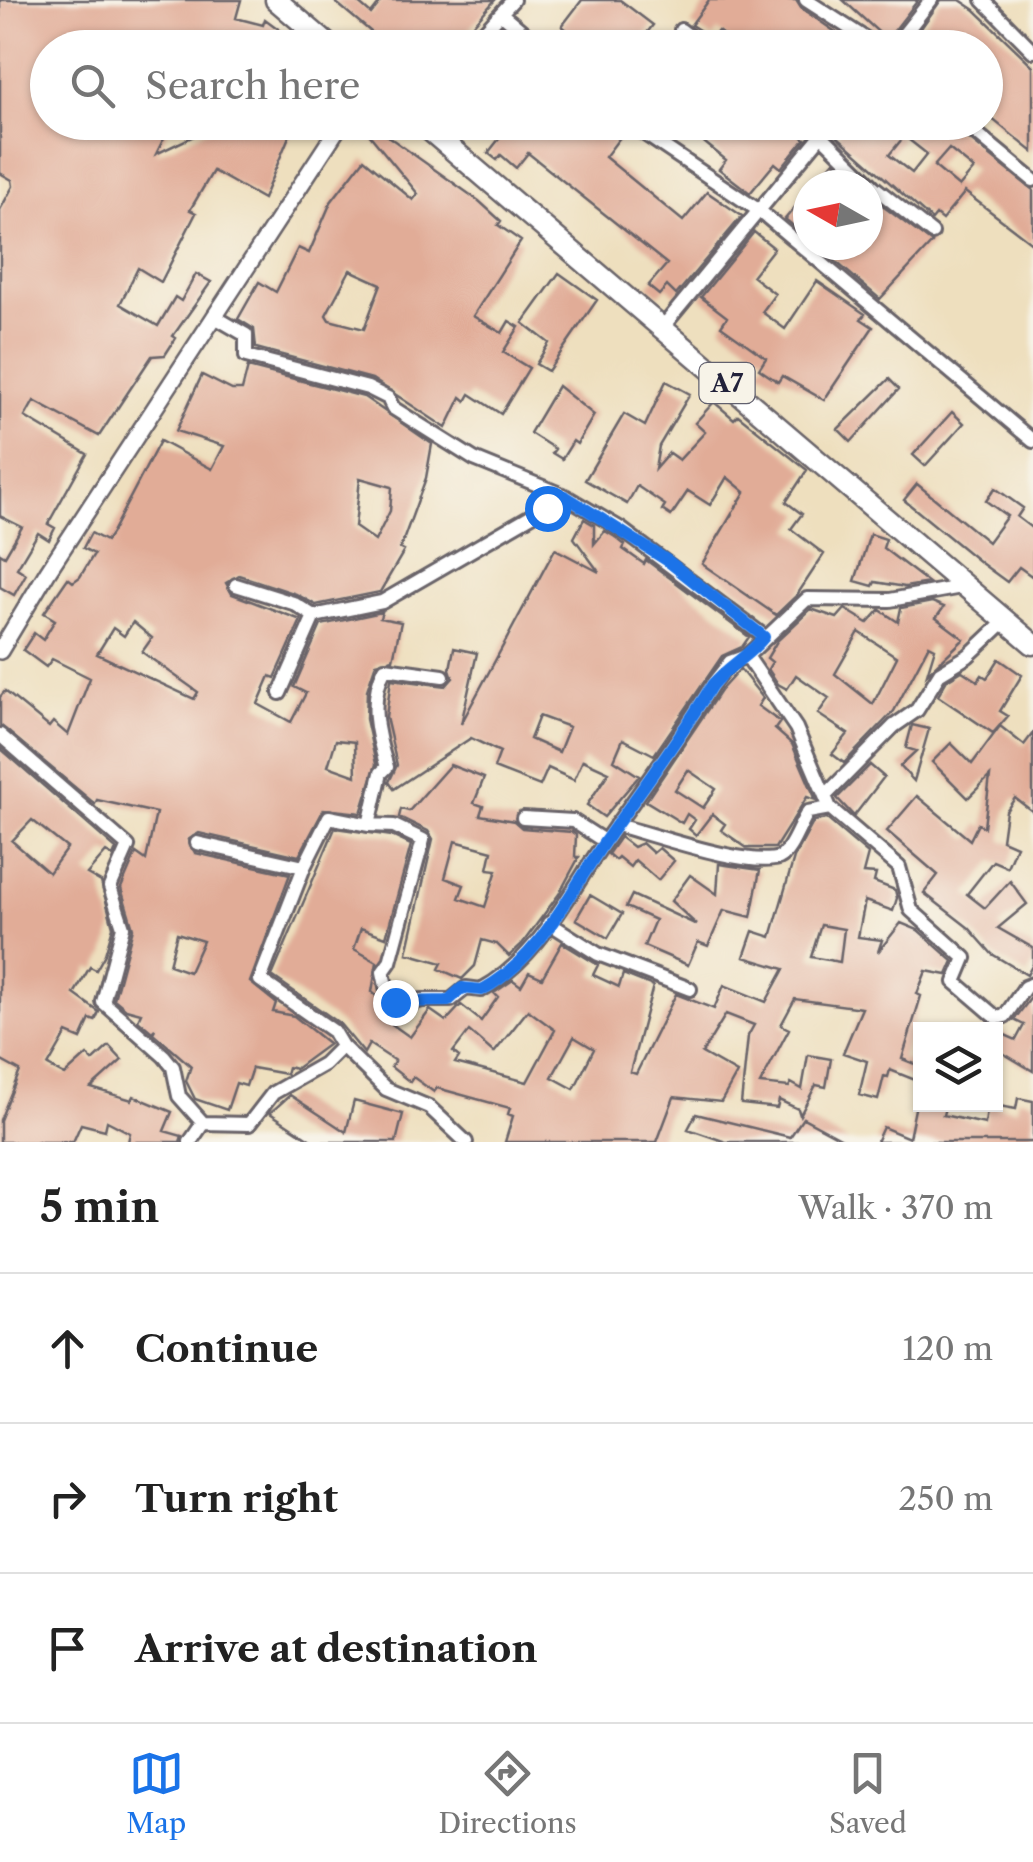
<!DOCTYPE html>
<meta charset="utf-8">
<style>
:root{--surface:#fff;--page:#f6f6f6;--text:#222;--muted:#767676;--line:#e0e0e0;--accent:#1a73e8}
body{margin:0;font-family:"Libre Caslon Text",serif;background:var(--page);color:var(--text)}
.controls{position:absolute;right:30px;bottom:30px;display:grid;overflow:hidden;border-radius:0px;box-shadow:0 2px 8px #0004}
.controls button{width:90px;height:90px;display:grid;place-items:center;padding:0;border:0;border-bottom:2px solid var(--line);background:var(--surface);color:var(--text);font:50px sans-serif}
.compass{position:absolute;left:793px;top:170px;width:90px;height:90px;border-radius:50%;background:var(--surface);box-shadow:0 2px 8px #0004;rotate:279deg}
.stop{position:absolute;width:30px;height:30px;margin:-22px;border:8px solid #1a73e8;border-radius:50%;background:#fff}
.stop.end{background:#1a73e8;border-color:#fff;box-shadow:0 2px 10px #0008}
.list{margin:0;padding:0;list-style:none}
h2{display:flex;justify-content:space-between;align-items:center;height:130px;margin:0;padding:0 40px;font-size:42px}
h2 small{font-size:32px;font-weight:400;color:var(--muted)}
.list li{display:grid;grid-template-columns:65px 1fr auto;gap:30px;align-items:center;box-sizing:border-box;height:150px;padding:0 40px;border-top:2px solid var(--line)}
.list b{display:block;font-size:38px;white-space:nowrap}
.list em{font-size:32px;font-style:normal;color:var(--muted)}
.icon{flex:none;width:55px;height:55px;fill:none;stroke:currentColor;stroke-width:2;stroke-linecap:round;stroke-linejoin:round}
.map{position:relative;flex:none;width:1033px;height:1142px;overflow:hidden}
.search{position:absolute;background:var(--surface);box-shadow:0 2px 8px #0004;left:30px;right:30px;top:30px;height:110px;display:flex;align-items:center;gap:25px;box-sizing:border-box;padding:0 35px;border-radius:55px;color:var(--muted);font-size:38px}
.sheet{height:580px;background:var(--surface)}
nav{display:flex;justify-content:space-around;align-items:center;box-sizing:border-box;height:140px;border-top:2px solid var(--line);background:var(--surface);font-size:28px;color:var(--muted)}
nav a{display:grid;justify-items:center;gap:5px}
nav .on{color:var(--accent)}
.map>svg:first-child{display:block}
.building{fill:#e1ac97;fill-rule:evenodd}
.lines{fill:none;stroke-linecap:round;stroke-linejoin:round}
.minor-casing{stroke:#696469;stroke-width:18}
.tertiary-casing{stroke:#696469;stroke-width:20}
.trunk-casing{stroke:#696469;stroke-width:25}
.minor{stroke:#fff;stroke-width:12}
.tertiary{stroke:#fff;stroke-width:15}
.trunk{stroke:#fff;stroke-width:20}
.route{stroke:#1a73e8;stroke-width:12}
.labels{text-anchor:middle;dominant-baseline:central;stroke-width:10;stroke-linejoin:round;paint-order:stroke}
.shield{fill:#f7f3e8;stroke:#62616f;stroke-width:2.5}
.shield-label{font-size:25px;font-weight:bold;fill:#22223b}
</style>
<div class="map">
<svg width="1033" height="1142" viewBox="0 0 1033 1142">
<rect width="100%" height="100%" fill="#f7f3e8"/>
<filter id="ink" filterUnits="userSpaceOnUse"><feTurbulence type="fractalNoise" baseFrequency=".01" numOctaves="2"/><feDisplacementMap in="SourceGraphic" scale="20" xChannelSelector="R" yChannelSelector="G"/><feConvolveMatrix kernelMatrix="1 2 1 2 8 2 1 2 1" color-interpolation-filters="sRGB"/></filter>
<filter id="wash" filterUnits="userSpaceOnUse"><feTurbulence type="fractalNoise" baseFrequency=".0048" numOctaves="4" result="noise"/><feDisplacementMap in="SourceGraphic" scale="40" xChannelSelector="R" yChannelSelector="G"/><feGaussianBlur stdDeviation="2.25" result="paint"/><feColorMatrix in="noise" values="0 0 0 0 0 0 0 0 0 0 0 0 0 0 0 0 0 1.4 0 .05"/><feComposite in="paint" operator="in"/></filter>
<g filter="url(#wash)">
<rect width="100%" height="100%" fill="#eedfbe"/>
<g id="blocks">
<path class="building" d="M0,0H241L236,18L263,25L265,19L304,48H252L229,41L228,48H48V122H172L156,154L223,122L252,130L255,122H295L263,199L213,171L190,210L196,213L161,282L138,268L120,304L158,326L175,297L181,301L196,274L211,282L173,336L176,338L165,355L152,356L99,436L34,401L25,417L87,454L48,524L55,528L49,540L38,533L17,568L26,574L14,595L0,587V553L5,556L22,527L0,516V210L13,186L12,180L0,173Z
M333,0H355L371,14L382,0H495L457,43L454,40L447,48H378L383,42Z
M582,0H620L653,25L643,38L656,48H589L562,26Z
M709,0H796L801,8L847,40L841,48H740L718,31L712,38L691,25Z
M843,0H918L887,40Z
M941,0H960L975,10L1033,66V152L986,114V48H924L914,38Z
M359,122H388L379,130L479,201L501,221L498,225L521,241L473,316L502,333L509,321L519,327L503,352L529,368L501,414L470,394L466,401L461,397L446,428L372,379L256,348L254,329L238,319L259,282L276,292L298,248L309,253L331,202L364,159L413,200L418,194ZM350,270L381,284L364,329L329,320L326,315Z
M478,122H617L624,132L605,157L683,221L707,192L742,216L676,295L667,286L659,295L648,286L667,264L528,153L516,168L501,155L497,160L488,153L499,139Z
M679,122H786L805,139L781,168L775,163L750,193L719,169L726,160Z
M842,122H881L902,139L889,155L912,173L927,154L899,132L907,122H948L1033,190V244L965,192L942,220L936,215L932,220L838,137ZM949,149L974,169L959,187L934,166Z
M834,161L858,185H813Z
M808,192V238L785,219Z
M868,195L932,243L880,299L816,245H868Z
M754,232L774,248L752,276L775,294L762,312L785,329L817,281L865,314L861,319L873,327L824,400L782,376L778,382L759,369L766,358L721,326L727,317L701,297Z
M559,273L597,300L548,371L536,364L549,343L523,323Z
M248,367L364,397L432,444L426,478L400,549L404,551L380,592L316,605L296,594L239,575L226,583L232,594L301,620L275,678L270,676L258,704L291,722L306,693L294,687L321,625L382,612L380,618L401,622L393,659L376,663L367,690L366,719L376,764L361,813L324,809L299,856L199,833L188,840L195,853L290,874L250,982L276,1003L273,1012L294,1016L329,1044L295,1069L288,1067L286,1074L252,1068L246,1086L236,1083L227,1110L195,1099L186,1081L191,1066L153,1033L155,1029L152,1032L138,1020L141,1013L126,1009L114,999L133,928L121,888L136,853L146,860L156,813L97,800L95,804L0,725V697L5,691L49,727L53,722L68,735L90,678L52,659L46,667L23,650L34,633L43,640L55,620L44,613L68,578L73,582L80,577L94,554L83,548L91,533L106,541L111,534L160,441L212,469L224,446L176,431L202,375L232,390H242ZM360,478L392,487L390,511L375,541L355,527ZM133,622L152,638L142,652L198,692L194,699L97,654L113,628L124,636ZM336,740L355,742L356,776L328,766ZM177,933L203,941L189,972L169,965Z
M889,379L899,389L851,442L838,429Z
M666,381L690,394L659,446L655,469L669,453L679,460L705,432L695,423L714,402L734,419L738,415L807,470L786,502L802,514L791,529L824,554L797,595L776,615L702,564L745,492L727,477L710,505L688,491L671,516L662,510L665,505L637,486L627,504L585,480L624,414L645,426Z
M558,386L594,415L577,444L573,441L562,459L552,453L555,449L530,433Z
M952,412L964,423L925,466L913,455Z
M917,484L988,542L1007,516L986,501L995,488L1023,508L1017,517L1033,529V577L1019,567L1007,582L981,563L904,500Z
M584,519L594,525V544L605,531L615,537L625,545L623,549L644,564L646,560L749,637L742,647L722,656L654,755L623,739L614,760L639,776L604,817L587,805L609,772L583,760L574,780L548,768L540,786L494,768L500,752L471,738L394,789L389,782L397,765L386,717L391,679L446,686L453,678L450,669L454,648L477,653L461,724L555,549L599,572L574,538ZM539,716L569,727L559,752L530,739Z
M870,534L886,539L883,548L929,583L905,587L875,582L873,586L855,581Z
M932,602L944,607L936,618L964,639L927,674L935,648L929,645L894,711L844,763L832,754L848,734L818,714L829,698L796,675L787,689L778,684L768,669L772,662L767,658L777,641L811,609L837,618L845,609L868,623L880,610L898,622L901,608ZM859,632L897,657L873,704L835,674Z
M999,659L1022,675L1000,711L1008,716L993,733L938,696L947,680L962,671L978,681L982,675L987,678Z
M740,669L763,698L758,706L780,722L775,729L792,744L816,800L807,797L775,848H747L721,830L725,824L712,814L696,835L689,829L695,820L687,814L682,823L646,801L720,691ZM688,770L716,789L703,808L675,790Z
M912,725L929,729L914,781L900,766L916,751L906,748Z
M1000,726L1024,745L1033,733V812L1015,798L1006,811L1002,840L1016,846L1007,867L993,861L967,894L985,908L1010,881L1027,904L998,928L1033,948V964L1027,975L992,954L969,928L924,893L938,875L887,831L917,796L970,840L978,824L984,827L990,776L968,798L932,762L951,743L972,764Z
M0,748L116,849L113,856L106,852L87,874L101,882L113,927L105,954L96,970L90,967L74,994L99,1012L95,1021L90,1019L81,1039L67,1033L48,1066L65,1075L87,1055L93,1061L109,1046L122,1060L91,1088L132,1100L134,1096L172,1112L164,1131L182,1136L180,1142H128L130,1133L107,1121L105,1130L81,1124L73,1142H0V1120L20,1071L0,1060ZM32,820L67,848L49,873L12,841Z
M450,765L484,778L474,803L483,806L480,815L514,821L522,828L572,832L576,835L575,857H579L559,894L522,944L509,956L497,944L482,940L475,966L462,979L439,969L442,963L407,953L433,839L428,831L399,817L401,809L409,811ZM455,841L492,851L488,869L497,870L485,907L459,898L464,885L445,878Z
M870,765L884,777L854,816L837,798Z
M827,819L868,854L863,873L876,874L874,882L895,890L897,898L893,911L865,901L858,937L882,940L878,952L901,923L918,930L953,961L947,975L926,971L917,994L921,996L902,1059L920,1066V1082L890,1070L888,1077L884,1076L878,1100L859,1095L867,1061L843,1053L862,1008L795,999L781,1025L789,1029L760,1084L789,1087L791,1083L802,1089L808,1055L831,1059L826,1087L816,1085L800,1115L798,1109L779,1100L777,1108L741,1104L748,1036L754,1025L726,1014L702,1053L737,1073L721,1102L674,1097L657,1142H505L513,1116L508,1114L510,1108L437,1088L434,1092L413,1077L410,1082L391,1067L395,1061L369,1044L364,1053L339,1023L272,976L335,828L392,836L411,845L386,937L361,928L354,949L377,962L372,992L389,1008L383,1018L410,1037L430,1010L446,1021L461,1005L481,1021L498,997L494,993L513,980L521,986L529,972L542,978L562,943L598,965L593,975L619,987L623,974L653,986L630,1072L636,1074L676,994L714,1009L724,985L766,1002L784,969L744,957L753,931L771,937L794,858L814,821ZM821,925L844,929L840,962L811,957ZM528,1010L555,1030L527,1082L455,1063L459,1057L453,1052L469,1031L494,1053ZM574,1037L594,1049L574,1089L552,1077Z
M620,837L633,847L642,843L653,853L659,848L674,861L658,880L635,860L630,867L618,857L615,860L608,854Z
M719,864L760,870L751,917L724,910L708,946L698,942L688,965L644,946L655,920L626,907L632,895L697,925L671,901L690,875L717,894Z
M590,895L622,914L608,938L576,919Z
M1033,995V1071L996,1049V1031L1016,1040L1024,1025L1014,1020Z
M290,1095L346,1132L354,1101L403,1114L396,1142H314L270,1113Z
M1018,1098L1033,1101V1142H876L883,1127L909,1138L916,1104H946L943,1115L985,1124L988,1104L1016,1109Z
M696,1114L790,1137L803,1118L848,1142H726L688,1129Z"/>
</g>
</g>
<g filter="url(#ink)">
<use href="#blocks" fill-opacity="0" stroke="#696469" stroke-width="2.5"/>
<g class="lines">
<g class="minor-casing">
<path id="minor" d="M806,0L880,48
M983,0L1033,51
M502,14L542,48
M681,30L705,48
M469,48L513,0
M893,48L931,0
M627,122L761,212L1033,441
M808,122L874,187L932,233
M963,122L1033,180
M215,317L246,335V356L368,388L388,398L393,408L474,459L565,496L621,529L765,637
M661,329L832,122
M236,585L293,603L314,616
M747,656L796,728L830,808L899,867L911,910L965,958L955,982L997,1018L1005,1016L1025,987L1033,984
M280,693L314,616L382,602L565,496
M0,735L128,846L110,887L123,927L103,1002L164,1056L173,1067L179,1096L203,1123L249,1124L273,1093L324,1064L342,1046L386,1089L429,1107L466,1142
M825,796L894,726L917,710L940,673L968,656L1005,621
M523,818L573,821L604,841
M369,825L394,826L423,840L390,962L383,972L388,996L405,1005L422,1000H451L466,988L481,990C541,957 570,890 608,837C643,787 680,738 712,685L730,662L747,656L807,599L890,600L967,586
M616,825C652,834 747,868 779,858C791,853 800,823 808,812L830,808
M197,843L304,867L329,817L369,825L381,773L387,767C377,736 368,699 385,668L443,676
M304,867L260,980L333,1031L342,1046
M549,923L598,954L690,989
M190,1142L203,1123"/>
</g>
<g class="tertiary-casing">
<path id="tertiary" d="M0,651L48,571L342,122"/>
</g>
<g class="trunk-casing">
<path id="trunk" d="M276,0L332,48
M420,122L1033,644"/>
</g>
<use href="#minor" class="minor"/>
<use href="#tertiary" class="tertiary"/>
<use href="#trunk" class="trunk"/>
</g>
</g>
<g class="lines" filter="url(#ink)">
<path class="route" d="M395,1002L448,1001L462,988L482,990C541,959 571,889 608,837C643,787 680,738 712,685C729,665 748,657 764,637L668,561L565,496L547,508"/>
</g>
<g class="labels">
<rect class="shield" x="699.5" y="363" width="55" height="40" rx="8"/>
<g class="shield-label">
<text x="727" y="383">A7</text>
</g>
</g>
</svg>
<div class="controls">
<button><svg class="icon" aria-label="layers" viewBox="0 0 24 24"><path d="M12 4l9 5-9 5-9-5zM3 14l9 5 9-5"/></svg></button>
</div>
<svg class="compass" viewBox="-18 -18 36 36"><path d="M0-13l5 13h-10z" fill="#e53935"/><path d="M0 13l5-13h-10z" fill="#767676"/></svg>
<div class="stop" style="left:547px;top:508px"></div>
<div class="stop end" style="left:395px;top:1002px"></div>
<div class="search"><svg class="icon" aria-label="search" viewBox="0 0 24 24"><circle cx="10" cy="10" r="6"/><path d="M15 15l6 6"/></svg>Search here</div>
</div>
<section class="sheet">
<h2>5 min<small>Walk · 370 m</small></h2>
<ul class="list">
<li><svg class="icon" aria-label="ahead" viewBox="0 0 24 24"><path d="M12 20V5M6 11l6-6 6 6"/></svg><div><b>Continue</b></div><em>120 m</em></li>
<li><svg class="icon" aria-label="right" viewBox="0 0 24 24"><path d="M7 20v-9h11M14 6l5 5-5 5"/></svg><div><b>Turn right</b></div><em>250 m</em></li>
<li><svg class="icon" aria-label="arrive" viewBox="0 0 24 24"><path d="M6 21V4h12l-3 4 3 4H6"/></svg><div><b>Arrive at destination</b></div></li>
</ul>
</section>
<nav>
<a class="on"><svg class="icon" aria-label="map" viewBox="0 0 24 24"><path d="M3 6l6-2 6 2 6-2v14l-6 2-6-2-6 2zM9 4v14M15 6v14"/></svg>Map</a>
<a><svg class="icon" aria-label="directions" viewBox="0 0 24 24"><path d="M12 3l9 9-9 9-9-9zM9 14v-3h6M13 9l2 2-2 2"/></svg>Directions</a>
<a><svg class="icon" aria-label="saved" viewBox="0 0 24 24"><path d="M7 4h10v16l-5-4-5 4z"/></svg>Saved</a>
</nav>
